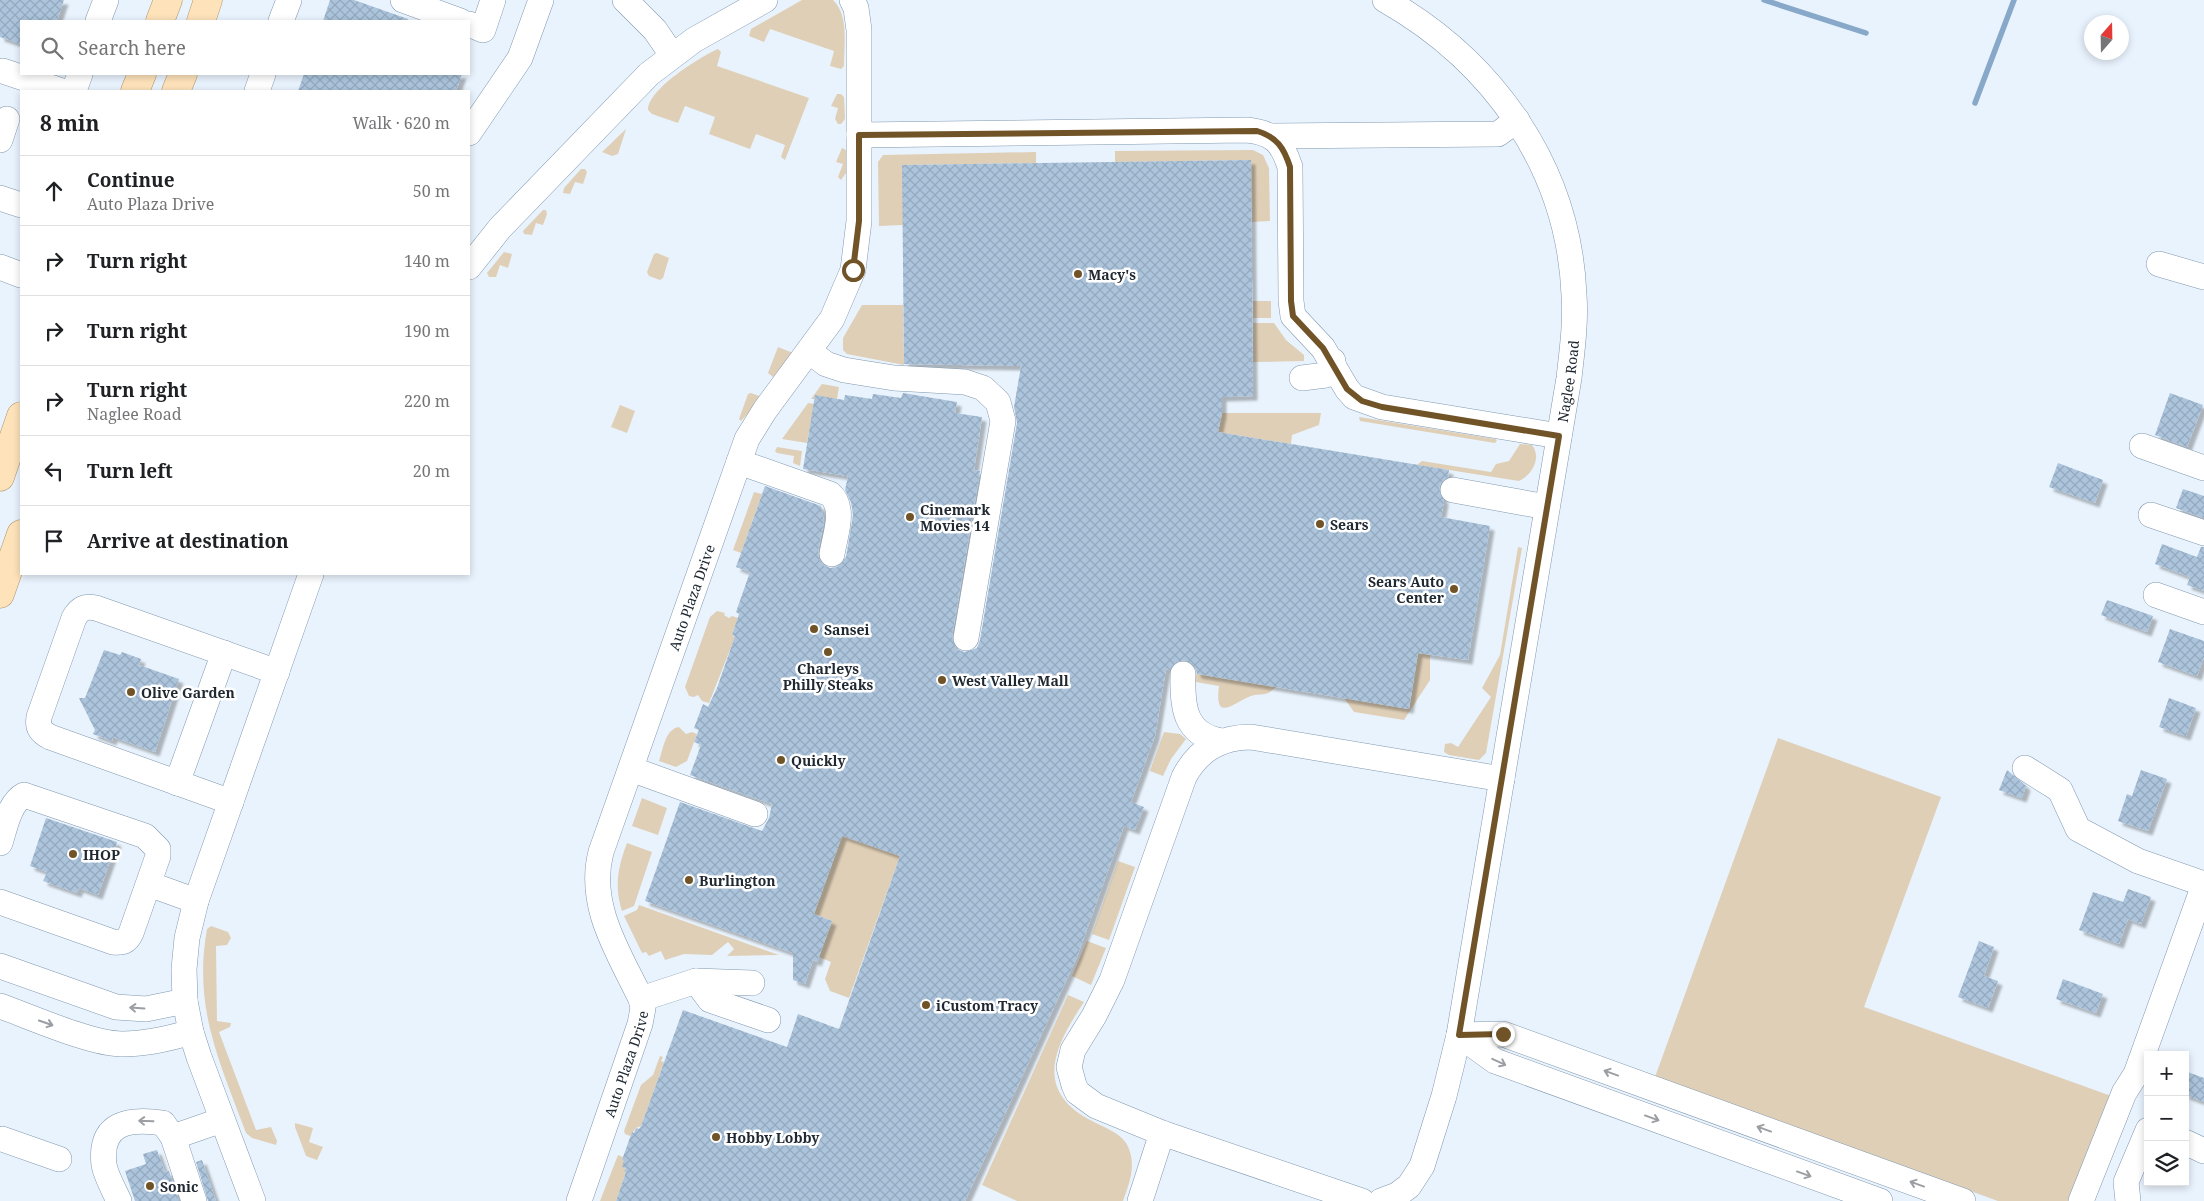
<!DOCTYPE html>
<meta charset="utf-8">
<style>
:root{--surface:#fff;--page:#f2f2f2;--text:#202124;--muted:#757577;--line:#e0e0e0}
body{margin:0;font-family:"Noto Serif",serif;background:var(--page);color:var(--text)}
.controls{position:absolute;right:15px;bottom:15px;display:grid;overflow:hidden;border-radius:0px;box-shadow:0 2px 8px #0003}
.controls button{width:45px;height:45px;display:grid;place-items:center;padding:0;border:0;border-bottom:1px solid var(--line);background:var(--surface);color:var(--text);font:25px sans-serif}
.compass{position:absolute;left:2084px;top:15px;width:45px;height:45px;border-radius:50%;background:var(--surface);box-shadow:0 2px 8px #0003;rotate:20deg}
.stop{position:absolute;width:15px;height:15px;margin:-11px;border:4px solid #705327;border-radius:50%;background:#fff}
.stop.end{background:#705327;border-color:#fff;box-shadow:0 1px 5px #0008}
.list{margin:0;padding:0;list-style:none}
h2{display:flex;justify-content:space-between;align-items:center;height:65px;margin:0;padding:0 20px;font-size:21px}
h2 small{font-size:16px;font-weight:400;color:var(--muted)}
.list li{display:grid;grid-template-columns:32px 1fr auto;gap:15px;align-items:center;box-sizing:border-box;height:70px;padding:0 20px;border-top:1px solid var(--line)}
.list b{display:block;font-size:19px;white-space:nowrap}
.list p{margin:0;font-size:16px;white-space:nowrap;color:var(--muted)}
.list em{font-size:16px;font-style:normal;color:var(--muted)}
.icon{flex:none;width:28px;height:28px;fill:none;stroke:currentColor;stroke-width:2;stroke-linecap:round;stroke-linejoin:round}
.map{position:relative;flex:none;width:2204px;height:1201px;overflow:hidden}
.search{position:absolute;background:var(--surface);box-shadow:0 2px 8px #0003;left:20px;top:20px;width:450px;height:55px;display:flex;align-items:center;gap:12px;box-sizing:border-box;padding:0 18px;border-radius:0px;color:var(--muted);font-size:19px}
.panel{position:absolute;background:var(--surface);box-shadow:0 2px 8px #0003;left:20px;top:90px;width:450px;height:485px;border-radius:0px}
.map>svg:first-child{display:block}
.grass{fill:#dfcfb7}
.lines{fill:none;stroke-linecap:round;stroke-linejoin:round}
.stream{stroke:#87a8c8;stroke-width:5.5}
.building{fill:url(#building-cross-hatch);filter:url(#shadow)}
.minor-casing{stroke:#8098af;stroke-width:26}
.major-casing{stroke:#ae946c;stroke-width:29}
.minor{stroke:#fff;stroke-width:25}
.major{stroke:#fde2ba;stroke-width:28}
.oneway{stroke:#9b9fa3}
.route{stroke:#705327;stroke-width:6}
.poi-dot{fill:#705327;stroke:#fff;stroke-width:2}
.labels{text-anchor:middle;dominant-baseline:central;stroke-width:5;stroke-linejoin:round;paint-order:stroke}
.poi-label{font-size:14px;font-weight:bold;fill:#202932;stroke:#fff;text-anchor:start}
.street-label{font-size:14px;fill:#202932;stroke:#fff}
</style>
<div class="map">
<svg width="2204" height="1201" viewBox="0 0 2204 1201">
<defs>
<pattern id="building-cross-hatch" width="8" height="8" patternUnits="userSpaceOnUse" patternTransform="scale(1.25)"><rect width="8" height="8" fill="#acc5dd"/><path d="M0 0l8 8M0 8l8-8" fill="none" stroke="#94a9be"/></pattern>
<filter id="shadow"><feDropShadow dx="4.5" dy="4.5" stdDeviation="1" flood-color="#0004"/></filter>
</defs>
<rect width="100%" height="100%" fill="#e9f3fd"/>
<path class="grass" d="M802,0H833C849,15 844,45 844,66L841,69L830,66L834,51L770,29L764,42L749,36L751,29Z
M718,49L721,52L717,66L809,98L785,160L781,157L785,145L756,134L750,149L709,134L715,117L685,106L678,123L652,114L648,110C648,89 700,57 718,49Z
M837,94H841L844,97L845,119L841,124H838L835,119L838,108L831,106Z
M626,129L618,154L612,156L602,152Z
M842,148L846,150V173L841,180L838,177L843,164L836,162Z
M1253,150L1263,155L1269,168L1270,221L1252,222L1250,160L1115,162V151Z
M1036,152V163L903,165V225L879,226L878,162L883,155Z
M581,169H585L587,172L583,184L575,182L570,194L563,193L564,188Z
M543,210H546L547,214L543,225L536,223L532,235L524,234L523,231Z
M504,252L512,254L508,268L500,265L496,277H489L487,273Z
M657,253L669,258L663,278L660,280L649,276L647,272L654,254Z
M1253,301H1271V318H1253Z
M862,305H903L904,365L847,354L843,350V338Z
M1253,323H1274L1286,340L1304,355V361L1253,362Z
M778,347L793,353L773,377L768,373Z
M822,384L839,387L837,399H811Z
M751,393L759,396V401L741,421L739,419L748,394Z
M808,403L814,404L807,443L782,439Z
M620,405L635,411L627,433L611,427Z
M1222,413H1321L1319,425L1292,435L1291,444L1218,432Z
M1359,417L1495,439L1497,440L1495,443L1360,421Z
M1520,444L1532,445C1542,458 1532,475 1519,481L1417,465L1422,461L1491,472L1496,464L1509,461Z
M777,447L802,451L800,466L793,463L794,456L777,453L775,451Z
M754,492L762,494L741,553L733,550Z
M1518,547L1522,548L1486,753L1479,760L1449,755L1444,752L1445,744L1451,743L1458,747L1491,697L1482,688L1500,655Z
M717,611L725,613L724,615L729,618L732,616L738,618L732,635L735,637L709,703L702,701L698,695L694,697L689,696L685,687L710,617Z
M1418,653L1430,655V680L1404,720L1354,712L1344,698L1409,709Z
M1191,673L1276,687C1264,698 1264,692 1251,696C1234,702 1214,724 1219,686L1190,681Z
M679,727L686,734L692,732L697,734L687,761L676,767L659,761C663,750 665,729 679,727Z
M1164,732L1180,734L1186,739L1171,759L1163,776L1150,771Z
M1778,738L1941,797L1864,1007L2114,1097L2073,1201H1998L1655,1077Z
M642,798L667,808L658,835L632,826Z
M842,835L900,856L849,998L830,991L825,979L831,962L819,957L832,921L814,914Z
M627,843L652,852L634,906L622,911C614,886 618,867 627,843Z
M1118,861L1135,867L1109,940L1092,934Z
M639,905L779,955L727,956L734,949L728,942L712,955L684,954L665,960L661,951L649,956L646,952L642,953L624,916L637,910Z
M211,926L228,932L231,938L227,945L216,946L217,1021L231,1023L230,1027L219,1032L256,1130L271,1127L277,1141L276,1145L252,1138L246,1133C219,1060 193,1008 207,929Z
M1087,941L1106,948L1091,985L1072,976Z
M1068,995L1084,1002C1054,1047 1032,1091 1094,1122C1107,1129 1124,1134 1129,1149C1136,1168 1129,1184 1123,1201H1017L982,1185Z
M660,1056L663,1057L661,1061L664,1062L641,1126L636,1128L630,1136L625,1134L624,1131L641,1085L653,1075Z
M295,1123L313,1128L309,1142L323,1147L317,1160L306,1156L295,1127Z
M618,1155L623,1157L622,1160L624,1161L626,1172L616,1201H600Z"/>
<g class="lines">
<path class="stream" d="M1764,0L1866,33
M1975,103L2014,0"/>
</g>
<path class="building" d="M0,0H64L57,21H21V44L0,37Z
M330,0H354L408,19V21H323Z
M304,74H462L456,91H298Z
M1251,160L1253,396L1222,397V413L1218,432L1449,470L1448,477L1442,481L1439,488L1444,501L1441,517L1490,526L1468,660L1418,653L1409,709L1197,674L1195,667L1184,660L1176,662L1170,670L1166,669L1155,736L1131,802L1144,807L1135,830L1124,826L1077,957L965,1201H616L626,1172L624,1171L626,1168L622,1167L624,1161L622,1160L632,1132L634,1133L636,1128L639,1129L641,1126L683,1010L787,1047L798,1014L839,1029L900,856L842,836L814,914L832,921L817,962L813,960L805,984L793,980V953L645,901L680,802L762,831L769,818L772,804L690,775L701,745L694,742L699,730L694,728L703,704L708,707L717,688L735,636L732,635L739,614L736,612L750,572L736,567L765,486L821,506L824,521L818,551L819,559L823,565L830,568L837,567L846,557L853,515L851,502L845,490L848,476L803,469L815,395L844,400L845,395L872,399L873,394L901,398L903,393L957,402L955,413L982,417L974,470L980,471L952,636L956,649L964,652L977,648L980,640L1017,423L1014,407L1021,366L904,364L902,165Z
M2170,393L2203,405L2187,447L2155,435Z
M2058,463L2103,480L2095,503L2049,487Z
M2183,489L2204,496V518L2176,508Z
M2162,544L2197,557L2201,547H2204V591L2187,585L2190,577L2155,564Z
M2107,600L2153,616L2147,632L2101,615Z
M2170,629L2204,641V657L2197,676L2158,662Z
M104,650L120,655L122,652L141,659L139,665L179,679L155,752L113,737L112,741L93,734L95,730L79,698H85Z
M2169,698L2196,708L2186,736L2159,727Z
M2007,770L2026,786L2022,798L1999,790Z
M2141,770L2167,779L2148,831L2118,821L2127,794L2132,796Z
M46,818L117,842L98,895L79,888L77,893L43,881L47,872L30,866Z
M2128,889L2151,897L2141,924L2128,919L2119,944L2079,930L2093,892L2123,902Z
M1979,941L1994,947L1984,976L1998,981L1988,1008L1958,997Z
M2063,979L2103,994L2096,1013L2056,999Z
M2185,1071L2204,1078V1102L2185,1095Z
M157,1150L165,1172L169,1171L179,1201H135L125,1171L146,1164L143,1154Z
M202,1160L216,1201H208L196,1162Z"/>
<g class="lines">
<g class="minor-casing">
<g id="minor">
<path d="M403,0L460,21"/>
<path d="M625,0L655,30L672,55"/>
<path d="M98,21L106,0"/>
<path d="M281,21L289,0"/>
<path d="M469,24L483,30L493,0"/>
<path d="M3,71L62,91"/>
<path d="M74,91L80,74"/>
<path d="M257,91L263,74"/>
<path d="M469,133L520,58L541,0"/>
<path d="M859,135L1247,130C1274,133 1282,142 1290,167L1291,301L1293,316L1323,348L1347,389L1354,397L1382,407L1559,436"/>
<path d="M1272,136L1498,134L1517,120"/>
<path d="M0,140L7,119"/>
<path d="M0,198L21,205"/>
<path d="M2159,264L2204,277"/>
<path d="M0,267L21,275"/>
<path d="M469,267L500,228L649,74L694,40L765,0"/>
<path d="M809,351L826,364L844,370L894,378L965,382L983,388L998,402L1003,421L966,638"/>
<path d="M1302,378L1326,375L1333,361"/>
<path d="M2142,446L2204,468"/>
<path d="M739,462L830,494C846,508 835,535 832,554"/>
<path d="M1453,490L1547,507"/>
<path d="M2151,515L2204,533"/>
<path d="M2156,595L2204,612"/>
<path d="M1183,674C1182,706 1184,735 1222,741"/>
<path d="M2025,768L2060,790L2078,829L2138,861L2204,884"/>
<path d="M631,769L755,814"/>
<path d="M177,783L224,653"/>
<path d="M231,802L50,737C41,732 37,728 39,717L74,618C80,608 85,606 96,608L277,672"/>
<path d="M0,843C5,828 9,803 24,795L145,836L158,849V856L131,933C127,942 122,943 113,942L0,902"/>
<path d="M149,884L196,901"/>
<path d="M0,966L116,1007L146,1009L185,1001"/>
<path d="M696,981L710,1000L768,1020"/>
<path d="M641,999L696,981L752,983"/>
<path d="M0,1006C31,1017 91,1044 122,1044C145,1044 168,1039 191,1032"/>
<path d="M1459,1035L1503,1034L1963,1201"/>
<path d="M1459,1035L1495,1061L1880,1201"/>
<path d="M173,1137L222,1120"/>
<path d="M2,1139L59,1159"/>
<path d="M2185,1142L2204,1151"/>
<path d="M119,1201C114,1190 106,1176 104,1165C99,1122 129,1118 163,1123L173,1137L194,1201"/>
<path d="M253,1201L199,1057L191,1032L185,1001L184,969L187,938L196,901L311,574"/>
<path id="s1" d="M579,1201L640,1024L643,1008L641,999C619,953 587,906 601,852L747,439L765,410L832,319L853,270L859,221V30L856,8L852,0"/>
<path d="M1140,1201L1162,1133"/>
<path d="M1362,1201L1162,1133L1096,1106L1077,1092L1074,1085L1069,1067L1073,1050L1094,1016L1112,980L1184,777C1198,750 1221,737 1251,737L1502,779"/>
<path id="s2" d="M1381,1201L1397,1195L1409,1186L1422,1166L1444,1096L1459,1035L1569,378C1572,351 1576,323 1574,295C1569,168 1494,62 1385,0"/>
<path d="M2081,1201L2124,1093L2136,1074L2204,885"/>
<path d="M2128,1201L2126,1182L2148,1130"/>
</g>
</g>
<g class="major-casing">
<path id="major" d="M160,21L168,0
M201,21L208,0
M135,91L142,74
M176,91L183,74
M0,477L21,416
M0,594L21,534"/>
</g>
<use href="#minor" class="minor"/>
<use href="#major" class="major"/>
</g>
<defs><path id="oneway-shaft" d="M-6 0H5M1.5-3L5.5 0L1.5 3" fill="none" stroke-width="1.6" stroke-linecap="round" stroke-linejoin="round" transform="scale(1.25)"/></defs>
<g class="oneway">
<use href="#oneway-shaft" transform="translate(137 1008) rotate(-176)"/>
<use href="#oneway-shaft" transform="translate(46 1023) rotate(19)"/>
<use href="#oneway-shaft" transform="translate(1499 1062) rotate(25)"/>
<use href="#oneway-shaft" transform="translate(1611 1073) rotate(-160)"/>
<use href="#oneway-shaft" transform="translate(1652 1118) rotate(20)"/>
<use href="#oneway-shaft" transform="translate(146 1121) rotate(-178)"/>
<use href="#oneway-shaft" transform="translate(1764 1129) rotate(-160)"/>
<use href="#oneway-shaft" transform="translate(1804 1174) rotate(20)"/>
<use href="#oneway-shaft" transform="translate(1917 1184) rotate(-160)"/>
</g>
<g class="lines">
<path class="route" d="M853,270L859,221V135L1257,131C1277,137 1284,148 1290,167L1291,301L1293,316L1323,348L1347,389L1362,401L1382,407L1559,436L1459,1035L1503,1034"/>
</g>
<g class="poi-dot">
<circle cx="1078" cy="274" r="5"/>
<circle cx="910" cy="517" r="5"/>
<circle cx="1320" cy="524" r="5"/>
<circle cx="1454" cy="589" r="5"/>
<circle cx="814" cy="629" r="5"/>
<circle cx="828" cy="652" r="5"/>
<circle cx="942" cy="680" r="5"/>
<circle cx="131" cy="692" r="5"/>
<circle cx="781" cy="760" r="5"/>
<circle cx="73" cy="854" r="5"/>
<circle cx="689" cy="880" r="5"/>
<circle cx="926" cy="1005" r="5"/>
<circle cx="716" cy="1137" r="5"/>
<circle cx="150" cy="1186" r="5"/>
</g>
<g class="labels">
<g class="poi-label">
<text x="1088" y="274">Macy's</text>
<text x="920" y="509">Cinemark<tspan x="920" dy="16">Movies 14</tspan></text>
<text x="1330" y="524">Sears</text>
<text x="1444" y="581" text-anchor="end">Sears Auto<tspan x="1444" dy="16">Center</tspan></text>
<text x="824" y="629">Sansei</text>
<text x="828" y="668" text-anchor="middle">Charleys<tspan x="828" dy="16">Philly Steaks</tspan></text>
<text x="952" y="680">West Valley Mall</text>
<text x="141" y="692">Olive Garden</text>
<text x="791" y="760">Quickly</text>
<text x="83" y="854">IHOP</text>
<text x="699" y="880">Burlington</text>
<text x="936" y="1005">iCustom Tracy</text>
<text x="726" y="1137">Hobby Lobby</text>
<text x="160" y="1186">Sonic</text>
</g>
<g class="street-label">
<text stroke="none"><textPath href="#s2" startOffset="855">Naglee Road</textPath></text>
<text stroke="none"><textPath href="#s1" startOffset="639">Auto Plaza Drive</textPath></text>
<text stroke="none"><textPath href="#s1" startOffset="145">Auto Plaza Drive</textPath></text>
</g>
</g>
</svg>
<div class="controls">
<button>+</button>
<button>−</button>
<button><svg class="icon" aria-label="layers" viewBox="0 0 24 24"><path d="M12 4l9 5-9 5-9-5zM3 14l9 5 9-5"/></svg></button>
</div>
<svg class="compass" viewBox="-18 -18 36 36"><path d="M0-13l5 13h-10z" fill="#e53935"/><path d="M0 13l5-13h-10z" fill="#757577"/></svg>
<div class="stop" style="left:853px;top:270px"></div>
<div class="stop end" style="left:1503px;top:1034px"></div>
<div class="search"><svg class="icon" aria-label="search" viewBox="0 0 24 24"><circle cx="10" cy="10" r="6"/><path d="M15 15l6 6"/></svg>Search here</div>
<section class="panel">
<h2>8 min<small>Walk · 620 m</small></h2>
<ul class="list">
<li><svg class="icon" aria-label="ahead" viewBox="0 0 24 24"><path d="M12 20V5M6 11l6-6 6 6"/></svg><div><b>Continue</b><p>Auto Plaza Drive</p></div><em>50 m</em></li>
<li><svg class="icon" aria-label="right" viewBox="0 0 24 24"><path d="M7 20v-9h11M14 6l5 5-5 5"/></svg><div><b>Turn right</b></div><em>140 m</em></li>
<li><svg class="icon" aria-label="right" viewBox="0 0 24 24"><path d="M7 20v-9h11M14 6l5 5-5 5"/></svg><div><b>Turn right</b></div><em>190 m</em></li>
<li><svg class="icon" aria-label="right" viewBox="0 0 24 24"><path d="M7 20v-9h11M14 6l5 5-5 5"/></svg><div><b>Turn right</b><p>Naglee Road</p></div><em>220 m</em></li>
<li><svg class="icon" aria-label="left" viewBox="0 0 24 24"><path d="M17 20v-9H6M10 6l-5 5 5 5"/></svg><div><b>Turn left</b></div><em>20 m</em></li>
<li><svg class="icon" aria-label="arrive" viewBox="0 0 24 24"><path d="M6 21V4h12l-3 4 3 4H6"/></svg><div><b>Arrive at destination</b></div></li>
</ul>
</section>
</div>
